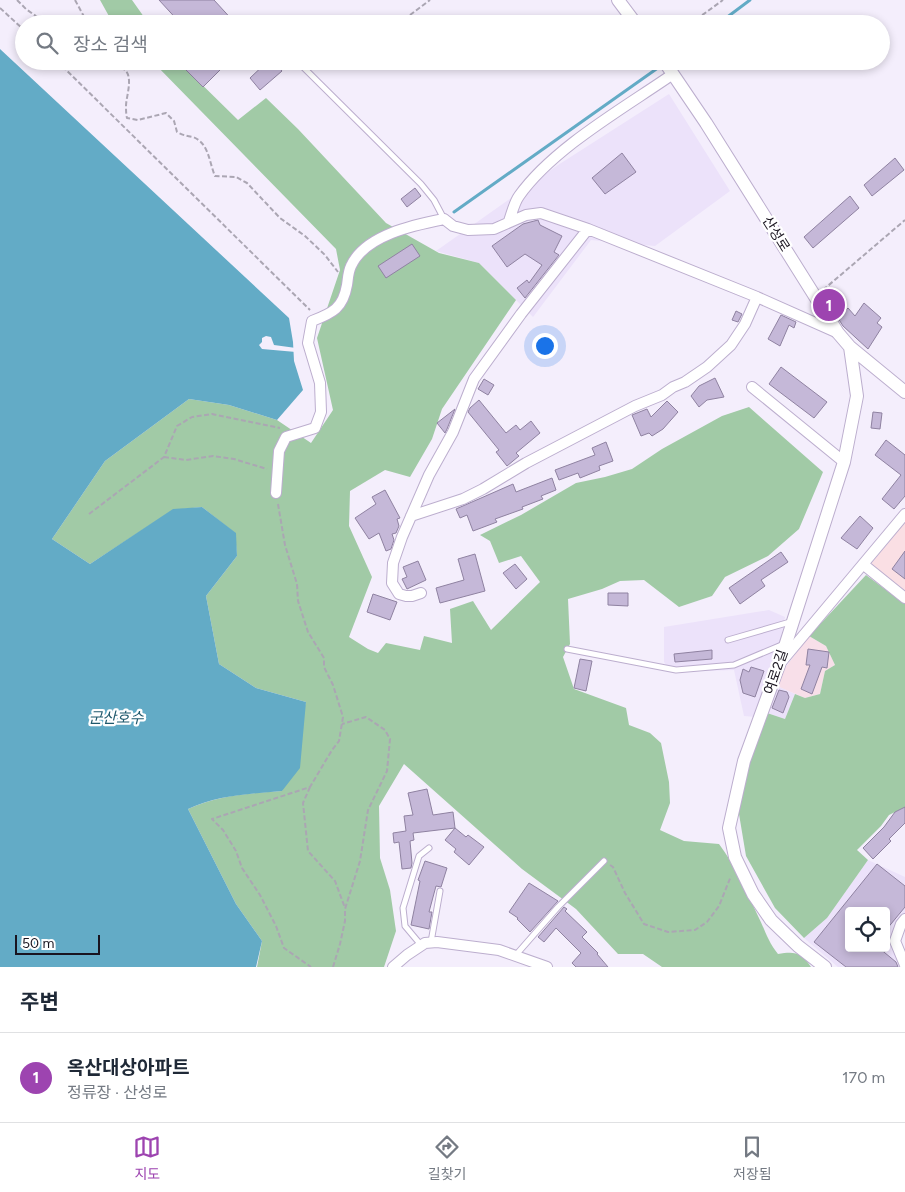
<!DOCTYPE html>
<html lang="ko">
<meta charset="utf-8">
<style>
:root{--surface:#fff;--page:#f2f2f3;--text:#1f2937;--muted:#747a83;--line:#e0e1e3;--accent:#9d44b0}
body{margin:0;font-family:Figtree,"Noto Sans KR",sans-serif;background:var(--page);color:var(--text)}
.controls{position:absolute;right:15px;bottom:15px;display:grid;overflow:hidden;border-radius:5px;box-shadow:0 2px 8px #0003}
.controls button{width:45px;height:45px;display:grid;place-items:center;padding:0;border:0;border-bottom:1px solid var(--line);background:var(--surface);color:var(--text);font:25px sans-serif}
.scale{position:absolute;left:15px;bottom:12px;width:85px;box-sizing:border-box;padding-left:5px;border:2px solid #19141f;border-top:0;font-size:14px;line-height:18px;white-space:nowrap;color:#19141f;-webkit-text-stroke:4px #fff;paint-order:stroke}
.you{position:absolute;left:544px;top:345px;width:18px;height:18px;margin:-12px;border:4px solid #fff;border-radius:50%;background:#1a73e8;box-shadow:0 0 0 8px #1a73e833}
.badge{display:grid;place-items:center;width:32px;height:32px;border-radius:50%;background:var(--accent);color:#fff;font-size:16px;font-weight:700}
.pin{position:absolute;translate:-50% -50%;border:2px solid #fff;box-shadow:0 1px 5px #0006}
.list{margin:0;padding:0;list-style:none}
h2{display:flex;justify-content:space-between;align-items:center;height:65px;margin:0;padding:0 20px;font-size:21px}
h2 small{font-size:16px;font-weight:400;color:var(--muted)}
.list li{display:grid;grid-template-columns:32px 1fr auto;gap:15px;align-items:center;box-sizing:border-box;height:90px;padding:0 20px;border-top:1px solid var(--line)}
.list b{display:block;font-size:19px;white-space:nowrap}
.list p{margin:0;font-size:16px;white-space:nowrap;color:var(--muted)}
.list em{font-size:16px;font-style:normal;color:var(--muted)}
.icon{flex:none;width:28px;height:28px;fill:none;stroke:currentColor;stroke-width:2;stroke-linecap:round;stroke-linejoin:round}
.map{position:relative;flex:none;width:905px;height:967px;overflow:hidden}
.search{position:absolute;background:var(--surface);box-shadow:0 2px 8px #0003;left:15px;right:15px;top:15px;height:55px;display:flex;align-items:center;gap:12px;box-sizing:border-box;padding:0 18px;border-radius:28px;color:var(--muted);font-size:19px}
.sheet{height:155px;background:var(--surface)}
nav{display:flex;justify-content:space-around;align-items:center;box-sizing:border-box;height:70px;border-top:1px solid var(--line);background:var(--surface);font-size:14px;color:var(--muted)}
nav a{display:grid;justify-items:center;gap:2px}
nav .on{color:var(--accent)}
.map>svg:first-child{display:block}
.built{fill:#ece2fa;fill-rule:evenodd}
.education{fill:#fadfe4}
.medical{fill:#f8dfe9}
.green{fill:#a1caa6}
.water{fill:#63abc6}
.pier{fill:#f4eefc}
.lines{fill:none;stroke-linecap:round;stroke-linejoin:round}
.stream{stroke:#63abc6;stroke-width:3}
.building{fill:#c5b8d8;stroke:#8f82a1}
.service-casing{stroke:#bcaece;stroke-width:7}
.minor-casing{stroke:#bcaece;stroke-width:12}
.tertiary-casing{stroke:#bcaece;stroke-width:14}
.path{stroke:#aba6b3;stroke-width:2;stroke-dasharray:5 2.5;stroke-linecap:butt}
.service{stroke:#fff;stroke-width:5}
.minor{stroke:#fff;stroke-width:10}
.tertiary{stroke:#fff;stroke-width:12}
.labels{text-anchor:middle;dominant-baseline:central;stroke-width:4.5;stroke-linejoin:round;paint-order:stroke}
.street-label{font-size:14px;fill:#19141f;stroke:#fff}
.water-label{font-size:15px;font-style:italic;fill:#1f596d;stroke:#fff}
</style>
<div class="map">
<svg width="905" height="967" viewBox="0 0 905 967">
<rect width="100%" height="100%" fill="#f4eefc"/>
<path class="built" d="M669,94L730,191L655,246L591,240L533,317L479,263L436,251L558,165Z
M769,610L785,617L778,652L756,717L744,716L734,670L671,672L664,662V627Z
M777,686L795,694L785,719L767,713Z
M868,860L905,877V916L889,939L903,967H838L804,938L827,918ZM849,911H886V948H849Z"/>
<path class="education" d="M905,522V592L870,565Z"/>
<path class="medical" d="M809,636L826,646L835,665L825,671L820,694L805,698L777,686L785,668Z"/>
<path class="green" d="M100,0H132L149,24H115L110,18Z
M152,61H178L238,120L266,98L298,129L386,223L439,253L479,263L516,300L442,409L432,439L410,477L385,470L350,491L349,526L372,577L349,637L368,649L378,653L386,643L420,650L424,636L452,643L450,609L473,601L491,630L540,582L521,556L499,563L490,541L480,535L521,515L576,483L605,477L632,469L662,449L722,416L749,407L823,472L799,529L768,556L725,577L712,596L679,607L644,580L620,581L602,589L568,599L570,644L563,657L574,689L626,708L629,725L650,733L661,743L669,782L670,803L660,830L684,841L719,844C735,865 747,892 758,916C765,930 768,942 778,954C794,951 802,952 811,967H662L643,954H618L576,909L522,869L404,764L379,806L380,858L390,890L396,931L384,967H257L262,941L236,904L188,809C219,795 250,793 282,791L306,702L256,688L219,664L206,596L237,556L235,533L202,507L173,510L90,564L52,539L105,461L189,399L229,405L277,420L311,443L333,410L317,338L340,270L336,249Z
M866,575L905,604V807L889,815L881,826L857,850L868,860L827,918L804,938L775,908L746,856L738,808L746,772L767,713L785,719L795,694L805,698L820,694L825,671L835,665L826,646L809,636Z"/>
<path class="water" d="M0,49L289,318L293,342L294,361L303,390L277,420L229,405L189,399L105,461L52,539L90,564L173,509L202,507L236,533L237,556L206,596L219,664L256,688L306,702L300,768L282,791C250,794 218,795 188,809L236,904L262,941L256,967H0Z"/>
<path class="pier" d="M266,336L271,337L274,345L296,348V352L262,349L259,345L262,342V338Z"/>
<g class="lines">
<path class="stream" d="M718,24L750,0
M454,212L662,65"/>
</g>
<path class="building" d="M159,0H214L236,24H181Z
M193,61H229L203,87L185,69Z
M268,61H273L282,71L260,90L250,78Z
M622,153L636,172L605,194L592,178Z
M895,158L904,170L872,196L864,185Z
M415,188L421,196L407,207L401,199Z
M850,196L859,208L813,248L804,237Z
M538,220L540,225L562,236L554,252L559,255L525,298L517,288L527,280L529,283L542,265L525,254L507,267L492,246L523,224Z
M412,244L420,256L386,278L378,266Z
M864,303L881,318L877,323L882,327L868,349L843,326L838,318L848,308L855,316Z
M736,311L742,314L738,322L732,320Z
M781,315L796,322L794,328L789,325L780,346L768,339Z
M781,367L827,402L814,418L769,384Z
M715,378L724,397L707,400L699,407L691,396L699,386Z
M484,379L494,385L488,395L478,389Z
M479,400L506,433L516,425L520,430L531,421L540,433L516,453L519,456L507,466L496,452L499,450L468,412L470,408Z
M667,401L678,412L663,429L652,436L649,433L641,436L632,415L647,409L651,417Z
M455,409L447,429L445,433L437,423Z
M873,412L882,413L880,429L871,428Z
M886,440L905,455V496L894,509L882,499L901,475L875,455Z
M606,442L613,461L599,466L600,470L580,478L578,473L559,480L555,470L595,455L592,448Z
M552,478L556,490L541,496L543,499L522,507L523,509L495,519L497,522L473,531L467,515L460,518L456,509L513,484L516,492Z
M385,490L400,518L397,519L399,526L396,533L392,534L394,540L391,549L386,551L379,533L369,539L355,518L376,504L372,497Z
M860,516L873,528L857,549L841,538Z
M905,551V579L892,569Z
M781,552L788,562L761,580L765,586L740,604L729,588Z
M475,554L485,591L440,603L436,588L464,580L458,559Z
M418,561L426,580L407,589L402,579L407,577L403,567Z
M515,564L527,579L516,589L503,573Z
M608,593H628V606L608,605Z
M373,594L397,602L390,620L367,612Z
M808,649L829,652L827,668L822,667L812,694L801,689L810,665H806Z
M712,650V659L675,662L674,654Z
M580,659L592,661L586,691L574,688Z
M751,667L764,671L755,697L743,693L740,680L743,669L749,672Z
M779,690L787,692L789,697L783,713L772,708Z
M427,789L433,815L453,812L455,828L413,833L414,840L410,841L412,863L411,868L402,869L399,842L394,843L393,833L406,831L404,816L413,815L408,793Z
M905,807V823L889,839L891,841L873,859L863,848L884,827L895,812Z
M455,828L466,837L468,835L484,847L469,865L454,852L456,849L445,840Z
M425,861L447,868L441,887L436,886L429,912H432L429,929L411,925L420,881L418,880Z
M877,864L905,886V907L886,930V911H849V948H879L896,962L898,967H846L814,942Z
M529,883L558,901L530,932L517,919L518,918L509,912Z
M564,907L567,909L565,911L587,932L582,937L598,953L597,954L608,967H576L572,963L581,953L556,928L544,942L538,937Z"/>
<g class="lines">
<g class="service-casing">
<path id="service" d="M297,61L421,184L434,200L444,219
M728,640L790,622
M567,649L676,670L734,665L784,644
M431,942L440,891
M421,945L405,926L403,908L419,856L429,848
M515,956L558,907L604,861"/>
</g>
<g class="minor-casing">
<path id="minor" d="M509,221C512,213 514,203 519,196C553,148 624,108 673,74
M752,387L844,462
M276,493L279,451L286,437L315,428L321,412L320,383L308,343L312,321C333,313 343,308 347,285C348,279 348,272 351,266C365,235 414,225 444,219L453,226L468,230L494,229L526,215L541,213L588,229L757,297L838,333
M411,516L463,499L483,489L526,463L635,406L662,395L673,387L685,382L707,367L731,345L745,324L757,297
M864,565L905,598
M421,593L412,596H406L399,594L392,583L393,563L402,537L429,475L453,432L474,379L521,314L588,229
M782,661L905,514
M905,919L901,924L895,941L905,965
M393,967L407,955L425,943L437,942L499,950L547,967"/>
</g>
<g class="tertiary-casing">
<path id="tertiary" d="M618,0L636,24
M664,61L706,123L838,333L850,347L905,392
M825,967L798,946L771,920L753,894L735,857L729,828L744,761L779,665L844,462L857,396L850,347"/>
</g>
<path class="path" d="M17,0L26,9L47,24
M75,0L88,24
M0,8L24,30
M72,24L86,21
M398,24L430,0
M690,24L723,0
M57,61L310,310
M94,61L95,65C106,70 115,65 122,68C135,74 126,96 126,106C126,110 126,114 127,118L138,120L166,113L174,121L177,132C182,135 187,136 193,137C209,143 209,162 215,176L236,177L247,183L280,218L305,236L325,255L338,272
M823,290L905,220
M164,457L186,460L213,456L234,459L267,469
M278,504L285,545L297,584L298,601L308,632L324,658V667L333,685L343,717L339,741L332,750L310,787L212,819L223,830L236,851L242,868L260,895L276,926L284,948L311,967
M89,514L164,457L177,426L192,417L212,414L280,428
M310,787L303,803L308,851L335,881L345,908
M610,865L613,867L625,893L644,924L668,932L695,930L707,922L719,906L731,876
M333,967L340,944L345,921V909L360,861L368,810L387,771L390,739L385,730L366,717L342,724"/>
<use href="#service" class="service"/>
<use href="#minor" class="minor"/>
<use href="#tertiary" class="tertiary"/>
</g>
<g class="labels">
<g class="street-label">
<text transform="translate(776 234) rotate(58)">산성로</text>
<text transform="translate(776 672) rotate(-71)">여로2길</text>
</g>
<g class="water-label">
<text x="116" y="718">군산호수</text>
</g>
</g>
</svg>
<div class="controls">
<button><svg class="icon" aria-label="locate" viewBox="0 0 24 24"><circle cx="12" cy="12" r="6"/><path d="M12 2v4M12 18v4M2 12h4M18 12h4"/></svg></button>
</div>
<div class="scale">50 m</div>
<div class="you"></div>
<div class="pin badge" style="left:829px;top:305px">1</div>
<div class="search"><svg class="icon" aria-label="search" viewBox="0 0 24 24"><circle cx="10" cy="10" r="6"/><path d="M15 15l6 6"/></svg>장소 검색</div>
</div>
<section class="sheet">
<h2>주변<small></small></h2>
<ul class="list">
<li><span class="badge">1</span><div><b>옥산대상아파트</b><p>정류장 · 산성로</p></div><em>170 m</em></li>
</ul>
</section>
<nav>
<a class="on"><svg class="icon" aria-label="map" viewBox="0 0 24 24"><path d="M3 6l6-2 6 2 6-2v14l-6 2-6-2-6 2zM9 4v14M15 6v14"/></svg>지도</a>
<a><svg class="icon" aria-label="directions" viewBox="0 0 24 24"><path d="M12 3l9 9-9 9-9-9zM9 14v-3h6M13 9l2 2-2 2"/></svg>길찾기</a>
<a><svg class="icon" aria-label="saved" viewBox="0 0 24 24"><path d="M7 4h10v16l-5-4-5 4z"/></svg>저장됨</a>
</nav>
